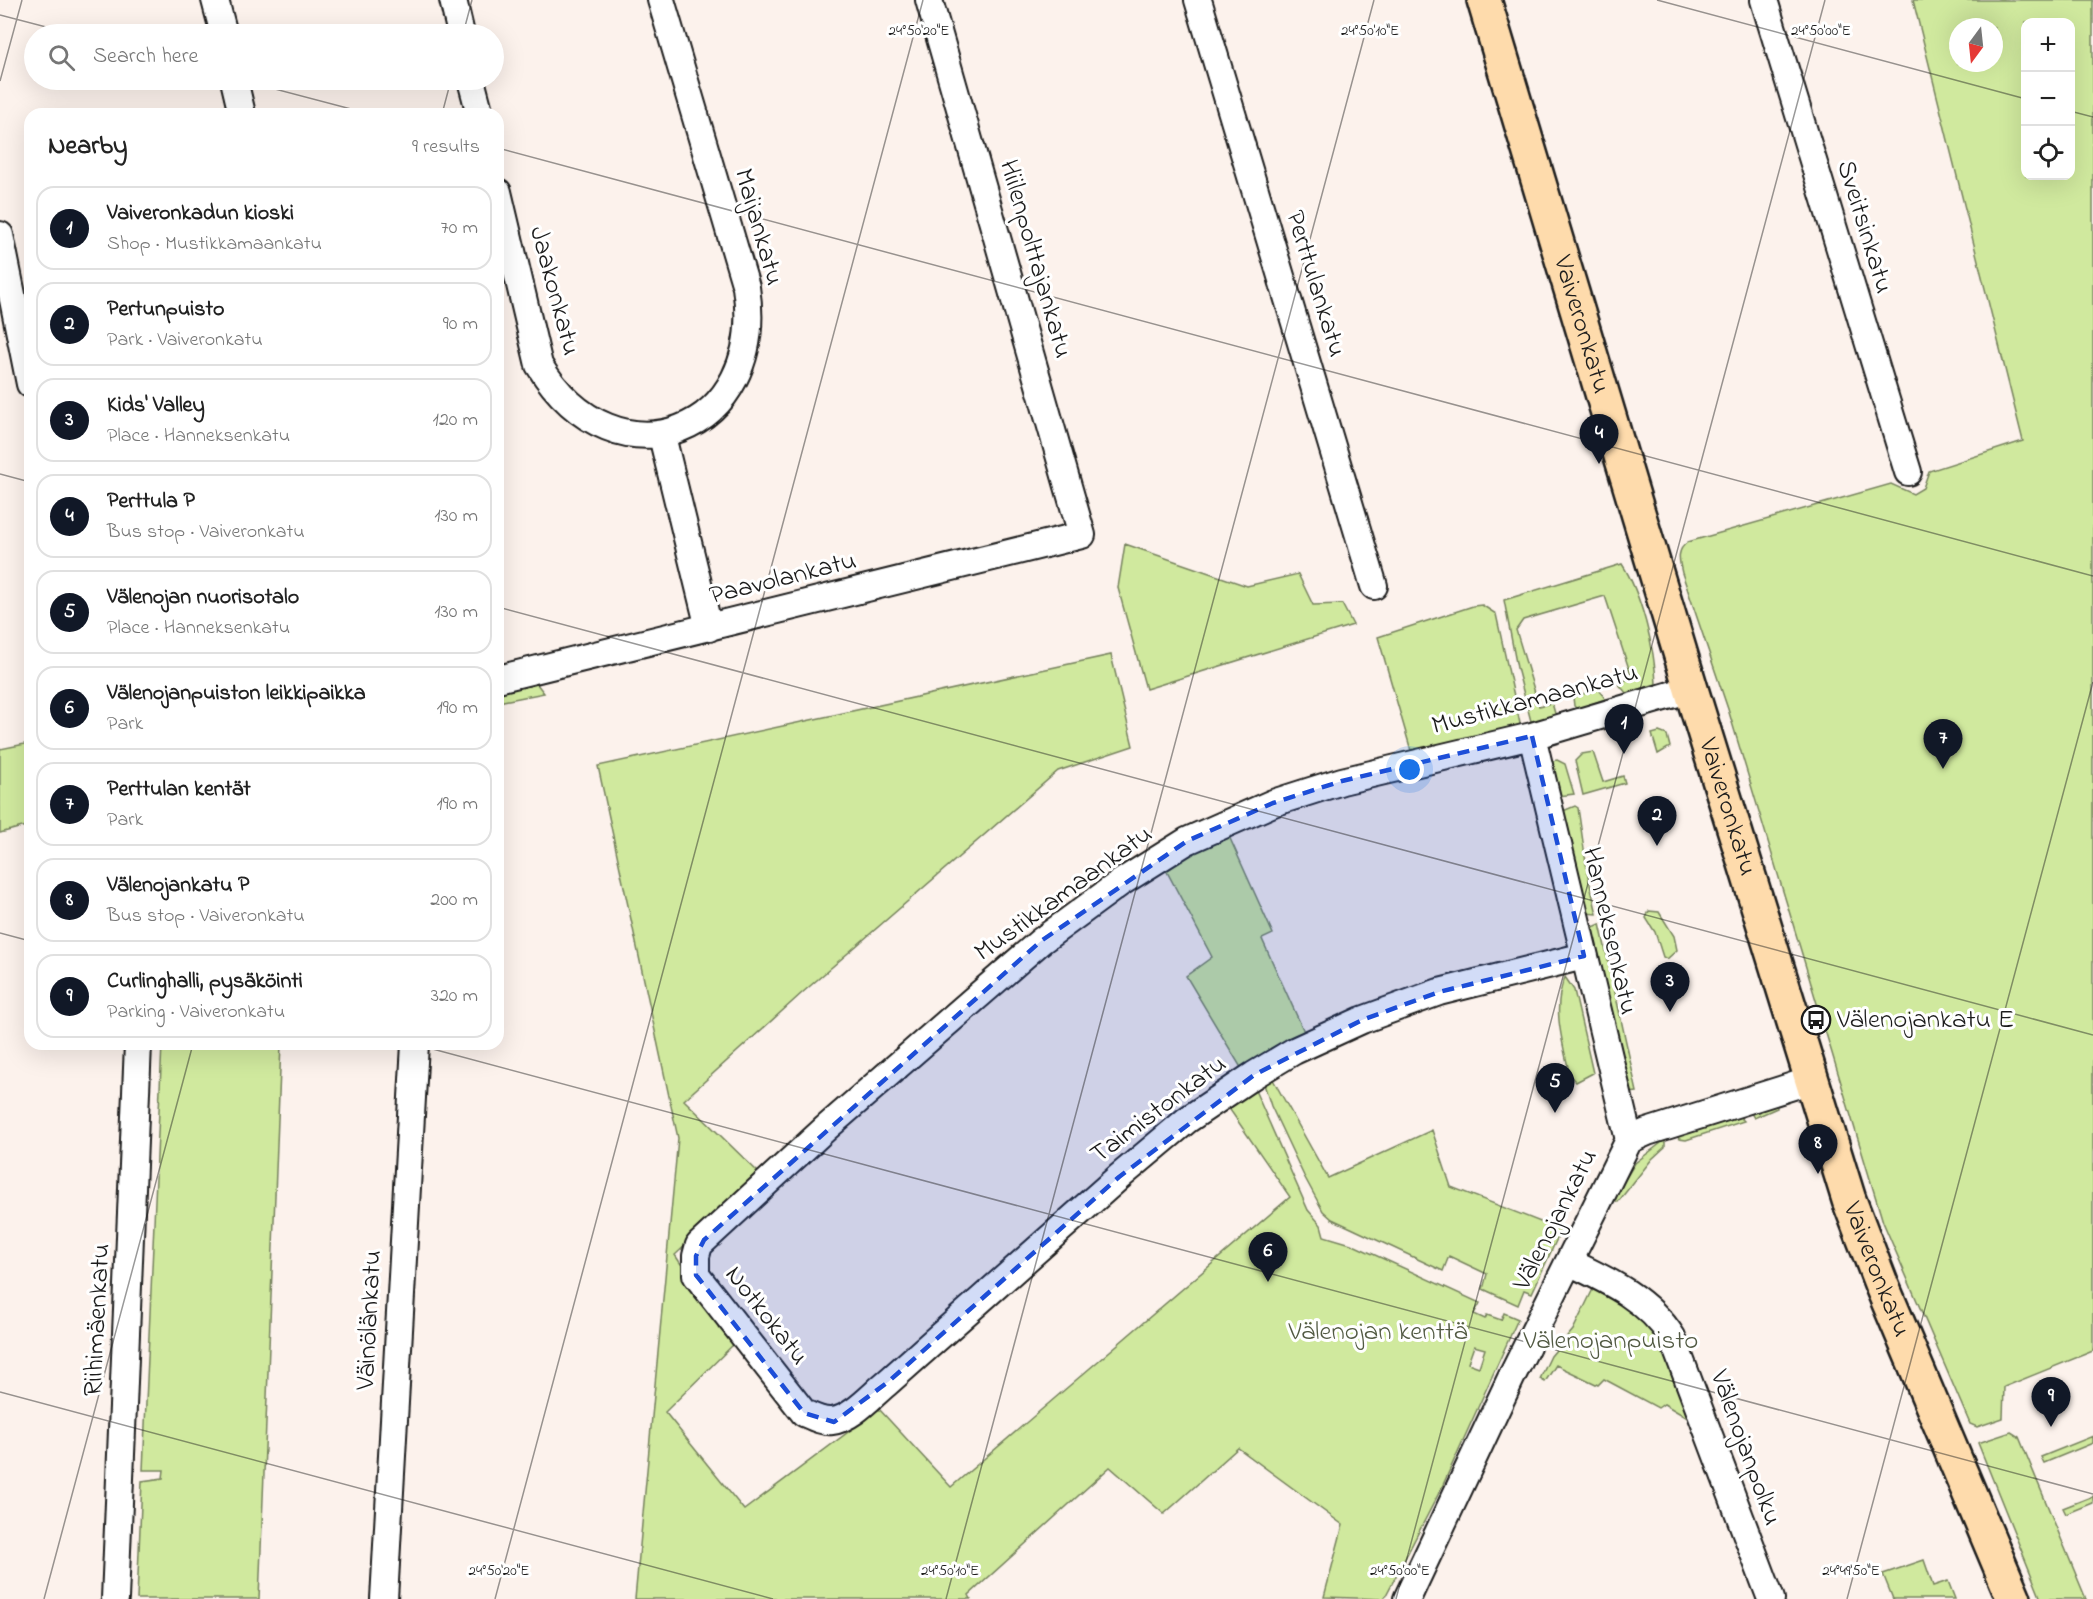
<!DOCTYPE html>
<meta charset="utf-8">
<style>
:root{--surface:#fff;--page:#f2f2f2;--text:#222;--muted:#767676;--line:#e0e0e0;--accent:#111827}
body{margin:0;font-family:"Indie Flower",sans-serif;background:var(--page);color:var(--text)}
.controls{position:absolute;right:18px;top:18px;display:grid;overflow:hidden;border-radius:12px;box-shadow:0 6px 24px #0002}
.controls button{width:54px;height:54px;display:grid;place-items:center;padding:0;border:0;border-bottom:2px solid var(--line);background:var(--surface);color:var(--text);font:30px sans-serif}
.compass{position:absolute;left:1949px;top:18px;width:54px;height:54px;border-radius:50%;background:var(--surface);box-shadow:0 6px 24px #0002;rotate:195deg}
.you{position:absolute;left:1410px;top:770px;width:21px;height:21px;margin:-15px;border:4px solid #fff;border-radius:50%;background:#1a73e8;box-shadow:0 0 0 9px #1a73e833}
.badge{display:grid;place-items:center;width:39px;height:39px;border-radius:50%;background:var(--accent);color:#fff;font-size:20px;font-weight:700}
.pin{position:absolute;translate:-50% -50px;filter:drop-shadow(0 2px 3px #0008)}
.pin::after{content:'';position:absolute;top:32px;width:21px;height:18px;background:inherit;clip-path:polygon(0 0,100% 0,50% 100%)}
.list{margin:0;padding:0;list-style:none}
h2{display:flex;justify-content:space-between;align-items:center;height:78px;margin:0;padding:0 24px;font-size:26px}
h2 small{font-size:20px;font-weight:400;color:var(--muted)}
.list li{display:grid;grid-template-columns:39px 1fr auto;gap:18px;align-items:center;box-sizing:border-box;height:84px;margin:0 12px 12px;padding:0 12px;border:2px solid var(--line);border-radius:18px}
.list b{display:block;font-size:22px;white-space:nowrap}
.list p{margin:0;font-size:20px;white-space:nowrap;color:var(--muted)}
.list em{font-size:20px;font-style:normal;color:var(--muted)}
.icon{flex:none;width:33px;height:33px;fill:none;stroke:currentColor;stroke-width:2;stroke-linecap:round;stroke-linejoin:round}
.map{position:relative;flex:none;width:2093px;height:1599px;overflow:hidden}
.search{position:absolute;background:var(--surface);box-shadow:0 6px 24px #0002;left:24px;top:24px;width:480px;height:66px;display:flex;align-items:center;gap:15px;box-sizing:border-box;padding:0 21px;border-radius:33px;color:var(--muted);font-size:22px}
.panel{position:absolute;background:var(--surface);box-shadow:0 6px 24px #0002;left:24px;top:108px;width:480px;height:942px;border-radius:18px}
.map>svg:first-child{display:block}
.green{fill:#d0e99e;stroke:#76825d;stroke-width:1.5;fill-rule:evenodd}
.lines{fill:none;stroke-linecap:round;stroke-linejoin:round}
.minor-casing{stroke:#1c1c1c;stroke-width:30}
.major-casing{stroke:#1c1c1c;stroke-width:38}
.minor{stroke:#fff;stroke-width:26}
.major{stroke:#fedbac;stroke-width:33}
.marked{fill:#1d4ed8;fill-opacity:0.2;stroke:#1d4ed8;stroke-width:4.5;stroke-dasharray:12 8;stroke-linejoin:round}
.ticks{fill:none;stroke:#1c1c1c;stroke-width:1.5;stroke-opacity:0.45}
.labels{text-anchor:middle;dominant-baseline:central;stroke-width:6;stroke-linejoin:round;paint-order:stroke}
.street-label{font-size:27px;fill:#1c1c1c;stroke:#fff}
.poi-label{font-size:27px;fill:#1c1c1c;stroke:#fff;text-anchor:start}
.park-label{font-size:27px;fill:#525a43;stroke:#fff}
.ticks-label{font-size:15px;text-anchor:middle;fill:#1c1c1c;stroke:#fff;stroke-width:6;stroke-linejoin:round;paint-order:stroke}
</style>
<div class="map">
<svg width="2093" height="1599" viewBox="0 0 2093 1599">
<rect width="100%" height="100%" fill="#fcf2ec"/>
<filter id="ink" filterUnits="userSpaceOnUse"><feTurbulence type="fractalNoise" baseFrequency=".0167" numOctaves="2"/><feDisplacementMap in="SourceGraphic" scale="12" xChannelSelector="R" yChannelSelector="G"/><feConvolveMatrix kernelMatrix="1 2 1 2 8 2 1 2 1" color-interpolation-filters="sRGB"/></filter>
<g filter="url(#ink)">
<path class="green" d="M1913,0H2093V1351L2004,1387L2003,1418L1977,1427L1970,1424L1883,1222L1728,709L1682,573C1679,560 1676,550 1688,542L1891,484L1913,494L1923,488L1929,471L2023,441ZM2026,22H2070V176H2026ZM1958,27H1994V63H1958Z
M1125,544L1247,586L1298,574L1313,605L1342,604L1353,625L1146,689L1118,588Z
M1622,564C1641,593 1655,649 1656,684L1626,693L1618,683L1632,678L1605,596L1523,620L1516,630L1539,706L1552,703L1556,717L1532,725L1517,668L1504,600Z
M1482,605L1496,614L1521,728L1412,754L1378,637L1473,606Z
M1111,655L1133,746L1058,771L802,993L684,1100L761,1175L675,1255L734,1344L665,1412L744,1510L879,1409L951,1487L1290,1197L1226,1104L1254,1088L1308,1210L1321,1225L1324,1236L1351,1244L1480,1303L1474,1314L1485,1319L1487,1315L1501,1320L1504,1313L1518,1319L1442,1487L1384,1599L1324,1597L1343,1525L1238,1448L1164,1514L1110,1467L969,1595L971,1599H635L678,1138L598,766ZM1474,1346L1485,1349L1479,1367L1468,1363Z
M533,679L544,693L498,702V687Z
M1599,689L1605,699L1577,709L1574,706L1573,697Z
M1659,732L1667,735L1670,747L1658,754L1652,734Z
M30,743V825L0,833V749Z
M1593,752L1603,782L1623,776L1625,783L1583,795L1575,761L1582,754Z
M1557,760L1565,764L1574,794L1559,796L1552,761Z
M1575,806L1578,808L1588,876L1597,914L1584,913L1563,811Z
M1228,834L1273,934L1262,939L1306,1036L1243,1071L1186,976L1212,957L1164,866Z
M1649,911L1659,912L1674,936L1677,950L1667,959L1663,957L1655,932L1646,918Z
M1600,924L1637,1092L1629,1093L1589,929Z
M1565,977L1574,990L1593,1073L1576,1082L1570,1076C1563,1043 1551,1009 1565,977Z
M162,1044H281L259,1599H137L142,1481L163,1478L164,1470H143Z
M1271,1076L1328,1178L1432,1130L1451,1187L1561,1230L1532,1293L1524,1290L1518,1305L1483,1289L1487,1274L1449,1256L1443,1271L1332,1219L1323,1211L1304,1176L1271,1106L1263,1081Z
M1776,1104L1777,1108L1754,1118L1750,1111Z
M1738,1115L1744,1121L1686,1140L1679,1139L1677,1135Z
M1665,1140V1147L1652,1159L1618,1202L1613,1199L1635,1163Z
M1595,1285L1645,1317L1662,1340L1691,1420L1664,1404L1658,1408L1604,1379L1598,1385L1556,1365L1545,1382L1540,1379L1551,1356L1573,1330Z
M2011,1432L2019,1437L2086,1599H2041L1978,1443Z
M2093,1436V1443L2044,1463L2041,1457Z
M2093,1496V1503L2066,1514L2063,1508Z
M1924,1560L1933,1586L1948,1581L1955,1599H1893L1883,1574Z"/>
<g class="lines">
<g class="minor-casing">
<path id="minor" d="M215,0L224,34
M453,0L461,34
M1198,0L1374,586
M1764,0L1908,472
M234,80L242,114
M471,80L480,114
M498,192L539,365C616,492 769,433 746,287L661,0
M0,235L30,384
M662,436L709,628
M498,679L1082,535L929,0
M1532,736L1629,1140
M1584,956L1439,992L1362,1020L1294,1051L1254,1075L1187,1120L1119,1177L888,1382C873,1394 852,1419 832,1421C822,1422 813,1417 804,1413L696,1275V1256L699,1245L826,1128L1041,941L1120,883L1187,841L1273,803L1342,781L1532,736L1691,689
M1569,1262C1609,1281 1648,1299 1672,1337L1771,1599
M115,1599L138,1044
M384,1599L415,1044
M1407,1599L1511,1378L1629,1140L1647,1132L1812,1080"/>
</g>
<g class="major-casing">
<g id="major">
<path id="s1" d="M1484,0L1691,689L1849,1200L1882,1286L2014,1599"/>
</g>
</g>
<use href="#minor" class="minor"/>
<use href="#major" class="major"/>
</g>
</g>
<path class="marked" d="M1532,736L1584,956L1439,992L1362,1020L1254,1075L1119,1177L888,1382L834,1422L804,1413L696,1275V1256L704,1240L1041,941L1187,841L1273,803L1342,781Z"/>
<path class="ticks" d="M1657,0L2026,99M0,15L73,34M463,34L472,0M241,80L370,114M0,81L22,0M2070,111L2093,117M442,114L451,80M498,148L2093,576M0,474L30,482M498,607L2093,1035M0,933L30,941M414,1044L2093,1494M0,1392L773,1599M44,1599L193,1044M495,1599L923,0M946,1599L1374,0M1396,1599L1825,0M1847,1599L2093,682"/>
<defs>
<g id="bus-ring" transform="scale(1.5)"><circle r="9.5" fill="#fff" stroke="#1c1c1c" stroke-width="1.5"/><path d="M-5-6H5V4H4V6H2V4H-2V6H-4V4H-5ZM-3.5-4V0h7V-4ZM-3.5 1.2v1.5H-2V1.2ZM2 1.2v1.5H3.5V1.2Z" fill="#1c1c1c"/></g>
</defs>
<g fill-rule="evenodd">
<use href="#bus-ring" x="1816" y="1020"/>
</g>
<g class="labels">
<g class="street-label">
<text transform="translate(758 227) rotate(74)">Maijankatu</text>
<text transform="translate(1864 227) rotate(73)">Sveitsinkatu</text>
<text transform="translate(1035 259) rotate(74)">Hiilenpolttajankatu</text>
<text transform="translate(1315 284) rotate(73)">Perttulankatu</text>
<text transform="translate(554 291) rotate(75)">Jaakonkatu</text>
<text stroke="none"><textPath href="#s1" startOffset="339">Vaiveronkatu</textPath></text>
<text transform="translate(783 579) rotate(-14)">Paavolankatu</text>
<text transform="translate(1535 700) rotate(-15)">Mustikkamaankatu</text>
<text stroke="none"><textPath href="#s1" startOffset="843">Vaiveronkatu</textPath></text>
<text transform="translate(1064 894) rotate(-36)">Mustikkamaankatu</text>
<text transform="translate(1609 931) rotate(77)">Hanneksenkatu</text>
<text transform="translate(1159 1110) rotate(-37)">Taimistonkatu</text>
<text transform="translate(1556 1220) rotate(-63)">Välenojankatu</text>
<text stroke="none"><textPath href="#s1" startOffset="1329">Vaiveronkatu</textPath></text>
<text transform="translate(766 1316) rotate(52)">Notkokatu</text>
<text transform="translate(98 1320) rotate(-87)">Riihimäenkatu</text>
<text transform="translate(370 1320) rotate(-87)">Väinölänkatu</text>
<text transform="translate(1745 1448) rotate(70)">Välenojanpolku</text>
</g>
<g class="poi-label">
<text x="1837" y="1020">Välenojankatu E</text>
</g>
<g class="park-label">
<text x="1378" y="1332">Välenojan kenttä</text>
<text x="1611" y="1341">Välenojanpuisto</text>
</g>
</g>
<g class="ticks-label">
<text x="919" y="35">24°50'20"E</text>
<text x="1370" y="35">24°50'10"E</text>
<text x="1821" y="35">24°50'00"E</text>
<text x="499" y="1575">24°50'20"E</text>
<text x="950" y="1575">24°50'10"E</text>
<text x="1400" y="1575">24°50'00"E</text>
<text x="1851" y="1575">24°49'50"E</text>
</g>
</svg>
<div class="controls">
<button>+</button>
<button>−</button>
<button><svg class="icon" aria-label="locate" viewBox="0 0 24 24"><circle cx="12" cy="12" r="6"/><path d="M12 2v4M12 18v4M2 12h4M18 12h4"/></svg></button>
</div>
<svg class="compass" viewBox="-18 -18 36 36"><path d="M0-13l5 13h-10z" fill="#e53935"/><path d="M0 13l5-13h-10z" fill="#767676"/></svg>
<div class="you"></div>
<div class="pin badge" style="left:1624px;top:754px">1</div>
<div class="pin badge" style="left:1657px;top:846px">2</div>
<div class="pin badge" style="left:1670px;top:1012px">3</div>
<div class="pin badge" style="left:1599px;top:464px">4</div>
<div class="pin badge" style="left:1555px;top:1113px">5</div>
<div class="pin badge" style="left:1268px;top:1282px">6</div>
<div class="pin badge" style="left:1943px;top:769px">7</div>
<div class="pin badge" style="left:1818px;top:1174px">8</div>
<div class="pin badge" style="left:2051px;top:1427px">9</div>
<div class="search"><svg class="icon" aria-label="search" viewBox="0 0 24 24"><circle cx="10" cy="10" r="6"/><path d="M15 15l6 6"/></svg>Search here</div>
<section class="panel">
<h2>Nearby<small>9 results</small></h2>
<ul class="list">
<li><span class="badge">1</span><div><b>Vaiveronkadun kioski</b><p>Shop · Mustikkamaankatu</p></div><em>70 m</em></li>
<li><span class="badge">2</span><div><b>Pertunpuisto</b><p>Park · Vaiveronkatu</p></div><em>90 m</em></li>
<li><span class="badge">3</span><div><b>Kids' Valley</b><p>Place · Hanneksenkatu</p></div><em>120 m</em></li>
<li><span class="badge">4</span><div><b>Perttula P</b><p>Bus stop · Vaiveronkatu</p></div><em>130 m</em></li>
<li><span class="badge">5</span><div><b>Välenojan nuorisotalo</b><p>Place · Hanneksenkatu</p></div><em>130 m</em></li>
<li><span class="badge">6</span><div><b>Välenojanpuiston leikkipaikka</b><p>Park</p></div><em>190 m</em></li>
<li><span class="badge">7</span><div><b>Perttulan kentät</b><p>Park</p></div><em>190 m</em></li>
<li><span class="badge">8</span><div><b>Välenojankatu P</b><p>Bus stop · Vaiveronkatu</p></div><em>200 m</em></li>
<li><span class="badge">9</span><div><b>Curlinghalli, pysäköinti</b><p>Parking · Vaiveronkatu</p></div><em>320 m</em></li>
</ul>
</section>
</div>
